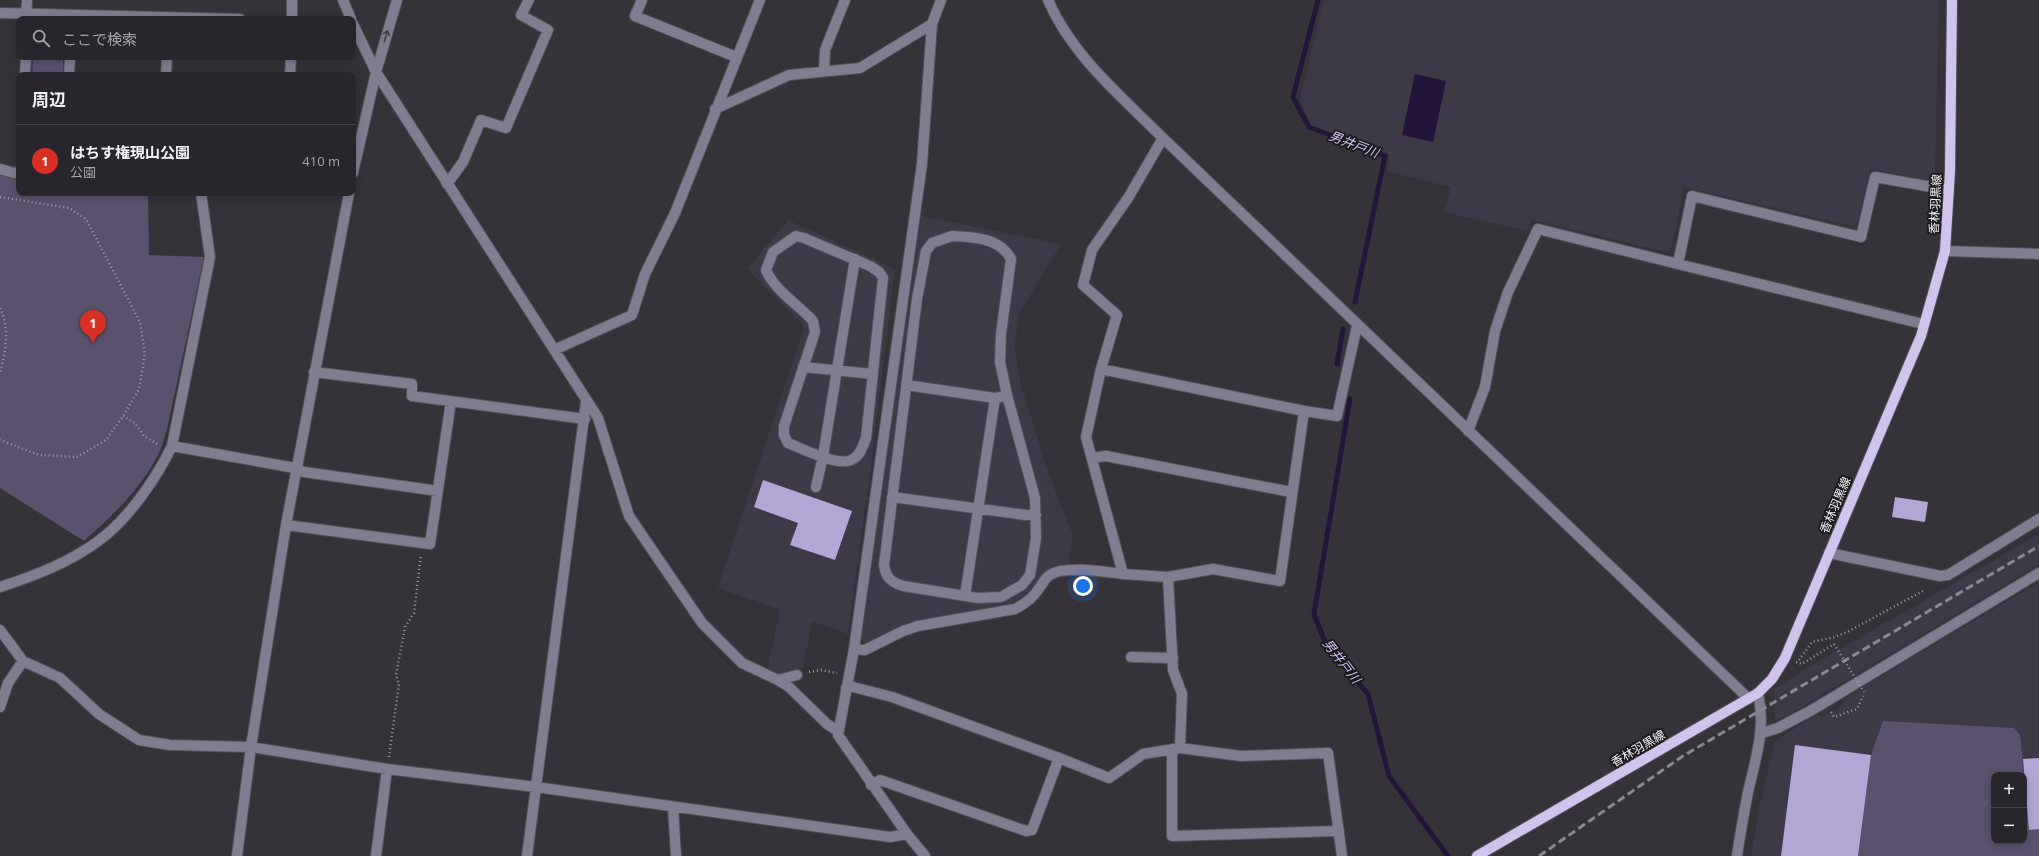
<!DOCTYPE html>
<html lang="ja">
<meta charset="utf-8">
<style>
:root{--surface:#28262c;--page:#343238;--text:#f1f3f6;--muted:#a5a5a9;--line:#444348;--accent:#d93025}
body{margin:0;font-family:"Open Sans","Noto Sans JP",sans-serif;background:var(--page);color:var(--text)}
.controls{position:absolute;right:12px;bottom:12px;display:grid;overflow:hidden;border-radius:8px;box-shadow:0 2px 10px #0003}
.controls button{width:36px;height:36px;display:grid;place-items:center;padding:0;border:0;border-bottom:1px solid var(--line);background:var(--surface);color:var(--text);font:20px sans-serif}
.you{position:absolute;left:1083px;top:586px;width:14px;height:14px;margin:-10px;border:3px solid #fff;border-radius:50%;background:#1a73e8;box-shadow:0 0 0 6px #1a73e833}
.badge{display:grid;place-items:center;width:26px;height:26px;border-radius:50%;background:var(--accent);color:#fff;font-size:13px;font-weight:700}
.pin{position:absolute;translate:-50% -33px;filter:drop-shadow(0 1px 2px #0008)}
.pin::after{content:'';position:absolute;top:21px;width:14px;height:12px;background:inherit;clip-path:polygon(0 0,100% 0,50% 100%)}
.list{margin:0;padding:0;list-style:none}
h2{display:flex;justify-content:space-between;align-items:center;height:52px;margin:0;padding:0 16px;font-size:17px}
h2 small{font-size:13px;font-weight:400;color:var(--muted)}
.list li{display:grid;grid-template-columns:26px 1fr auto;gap:12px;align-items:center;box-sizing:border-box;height:72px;padding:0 16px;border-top:1px solid var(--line)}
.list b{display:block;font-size:15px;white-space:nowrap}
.list p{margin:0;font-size:13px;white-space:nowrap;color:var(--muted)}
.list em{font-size:13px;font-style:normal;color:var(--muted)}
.icon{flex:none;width:22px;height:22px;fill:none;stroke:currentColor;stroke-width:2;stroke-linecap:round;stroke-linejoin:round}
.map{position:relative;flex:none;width:2039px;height:856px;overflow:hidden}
.search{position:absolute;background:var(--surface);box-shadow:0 2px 10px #0003;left:16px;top:16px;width:340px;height:44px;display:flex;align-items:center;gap:10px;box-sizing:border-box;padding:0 14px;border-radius:8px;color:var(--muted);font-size:15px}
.panel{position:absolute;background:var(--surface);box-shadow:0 2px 10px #0003;left:16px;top:72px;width:340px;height:124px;border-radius:8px}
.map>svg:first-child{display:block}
.built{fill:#3d3947;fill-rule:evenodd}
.green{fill:#5a516d;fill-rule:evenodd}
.water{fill:#23153a}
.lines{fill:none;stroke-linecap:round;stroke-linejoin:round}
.stream{stroke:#23153a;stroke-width:5}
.building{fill:#b4a6d4}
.minor-casing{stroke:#535058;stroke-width:12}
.major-casing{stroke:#535058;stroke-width:12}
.path{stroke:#9d9aa1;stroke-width:2.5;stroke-dasharray:1 3;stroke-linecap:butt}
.minor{stroke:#827c90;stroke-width:10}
.major{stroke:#d0c4ed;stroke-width:10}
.rail{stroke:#8a888f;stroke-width:3;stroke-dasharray:8 4;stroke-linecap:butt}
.path-bridge{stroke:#9d9aa1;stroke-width:2.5;stroke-dasharray:1 3;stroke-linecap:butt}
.oneway{stroke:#403d46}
.labels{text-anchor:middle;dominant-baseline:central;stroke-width:4;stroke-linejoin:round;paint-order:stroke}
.street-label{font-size:12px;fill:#f2f0f6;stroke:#1c1b1e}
.water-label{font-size:13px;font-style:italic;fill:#d3c1f9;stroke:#1c1b1e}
</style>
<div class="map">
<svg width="2039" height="856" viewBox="0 0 2039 856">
<rect width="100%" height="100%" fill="#35323a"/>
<path class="built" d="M1324,0H1939L1935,175L1931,180L1870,169L1858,222L1852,226L1684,187L1671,249L1665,252L1533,220L1527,231L1444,212L1451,187L1387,171L1389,154L1310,125L1300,99Z
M921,216L1061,244L1020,312L1014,347L1021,384L1046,467L1073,535L1069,565L1022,601L1000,607L909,624L869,643L864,642L861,639L880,503L866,500L848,634L812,621L803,669L779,675L767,670L780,610L718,588L803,330L802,324L747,269L788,220L895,269L867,496L880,499Z
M2039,534V564L1785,717L1775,720L1774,689L1807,668Z
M2039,582V856H1751L1758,813L1775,741L1816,715L1822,717L1843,705L1842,700ZM1994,775H2024V841H1994Z"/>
<path class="green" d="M33,57H63V75H32Z
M0,175L19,177V193H148L149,255L204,257L167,429C164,438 162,447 158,455C141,489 112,516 84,541L0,488Z
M1883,721L2014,728L2020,735L2029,822L2039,824V856H1858L1871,755ZM1994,775H2024V841H1994Z"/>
<path class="water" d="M1415,74L1446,81L1433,142L1402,135Z"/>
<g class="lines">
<path class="stream" d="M1318,0L1293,97L1309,127L1385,156L1355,302
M1337,364L1343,329
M1350,399L1314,614L1325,642L1368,694L1389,776L1448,856"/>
</g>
<path class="building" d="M763,480L852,511L835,560L790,545L798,523L754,507Z
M1895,497L1928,502L1925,522L1892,517Z
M1795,745L1871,755L1858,856H1781Z
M2039,758V829L2029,830L2023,759Z"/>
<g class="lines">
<g class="minor-casing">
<path id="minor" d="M292,0V19
M343,0L351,19
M642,0L635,16L736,57
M1048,0C1072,56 1121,96 1163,138L1748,698
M0,13L240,19
M26,19L27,0
M353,24L376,72L598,418L629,516L702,623L742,663L778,680L789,687L827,724L838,731
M824,71L825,50L845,0
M25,75L26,57
M69,75L70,57
M166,75L167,57
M290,75L291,57
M715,109L789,75L860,68L932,24
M1163,138L1128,198L1092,250L1083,285L1117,315L1101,369L1086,437L1123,574L1168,577L1213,569L1280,581L1304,411L1337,416L1357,326
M0,169L14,173L19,172
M353,173L376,72L397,0
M447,184L463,162L481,120L506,128L548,30L521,15L529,0
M796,236L804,238L870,266L879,272L883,278L866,438C863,445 861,455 853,459C840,468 803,449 788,443L784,435V426L815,332L813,321C798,304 775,291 766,270L773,252Z
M952,236C974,237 1000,238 1011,259L1001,334L1000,362L1007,395L1035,498L1036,538L1030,575L1022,585L1001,597L978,598L903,586C891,582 886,578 884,565L917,299L926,251L932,243Z
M1945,251L2039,254
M1678,264L1923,324
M554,350L632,315L645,274L675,213L760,0
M803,367L873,374
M1101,369L1304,411
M314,372L412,384V396L585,419
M906,385L995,398L1001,397
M1468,431L1485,387L1495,331L1508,292L1538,229L1678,264L1692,196L1861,237L1875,177L1949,190
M172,446L210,257L201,193
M1092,458L1106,456L1291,492
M816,487L823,456L855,259
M892,497L1026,515H1036
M286,525L430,544L451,401
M1829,553L1940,576L1948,575L2039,519
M1168,577L1173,670L1182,694L1180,748
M0,587C34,576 68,563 97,542C127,521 156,479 172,446L295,468L304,472L438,491
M965,596L995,398
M0,630L23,661L60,678L99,714L139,740L170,745L251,747L387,769L536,787L890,837L907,834
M854,649L865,650L903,631L918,626L1015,609C1025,604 1034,597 1040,587C1043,583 1045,578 1050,575C1064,565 1106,572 1123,574
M1131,657L1173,658
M778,680L797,675
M846,688L853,687L892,697L1059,758L1109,778L1143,754L1180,748L1241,756L1328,753L1342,856
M0,707L8,683L23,661
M1762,733L1778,728L1812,710L2039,573
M1172,749V836L1339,831
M871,785L880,780L1026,831L1032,830L1059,758
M673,807L676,856
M237,856L251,747L286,525L349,193
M376,856L387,769
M527,856L586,402
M925,856L907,834L838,735L854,649L922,164L932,24L941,0
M1737,856C1740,835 1744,813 1748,792C1756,757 1766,729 1758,693"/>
</g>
<g class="major-casing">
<path id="major" d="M1477,856L1758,693L1772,679L1785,658L1921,336L1945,251L1950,171L1952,0"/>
</g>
<path class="path" d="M0,197L69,208L86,219L140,322L145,354L139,389L123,416L106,440L77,457L39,455L0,440
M0,308C10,329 6,351 0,373
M123,416L135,423L144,436L159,445
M1799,660L1812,642L1835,637L1849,631L1923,591
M1796,662L1802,664L1834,644
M809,672L821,670L837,673
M1831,712L1834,717L1857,709L1863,696
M389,757L399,684L396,675L405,627L414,613L421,554"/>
<use href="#minor" class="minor"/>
<use href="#major" class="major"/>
<path class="rail" d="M1539,856L1683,756L2039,546"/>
<path class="path-bridge" d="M1834,644L1864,692"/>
</g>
<defs><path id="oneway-shaft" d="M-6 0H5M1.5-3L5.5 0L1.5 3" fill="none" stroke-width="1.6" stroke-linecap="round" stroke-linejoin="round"/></defs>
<use class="oneway" href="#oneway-shaft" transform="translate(386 36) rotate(-74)"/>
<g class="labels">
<g class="street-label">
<text transform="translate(1935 204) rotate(-87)">香林羽黒線</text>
<text transform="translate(1835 505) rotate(-67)">香林羽黒線</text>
<text transform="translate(1638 748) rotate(-30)">香林羽黒線</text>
</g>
<g class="water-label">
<text transform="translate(1354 144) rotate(21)">男井戸川</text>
<text transform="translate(1342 661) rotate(52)">男井戸川</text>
</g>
</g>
</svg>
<div class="controls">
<button>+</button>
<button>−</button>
</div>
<div class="you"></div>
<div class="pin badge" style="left:93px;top:343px">1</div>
<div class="search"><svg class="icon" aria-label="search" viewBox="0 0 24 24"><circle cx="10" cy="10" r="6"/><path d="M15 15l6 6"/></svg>ここで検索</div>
<section class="panel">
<h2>周辺<small></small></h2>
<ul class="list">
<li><span class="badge">1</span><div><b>はちす権現山公園</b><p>公園</p></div><em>410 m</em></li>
</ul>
</section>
</div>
